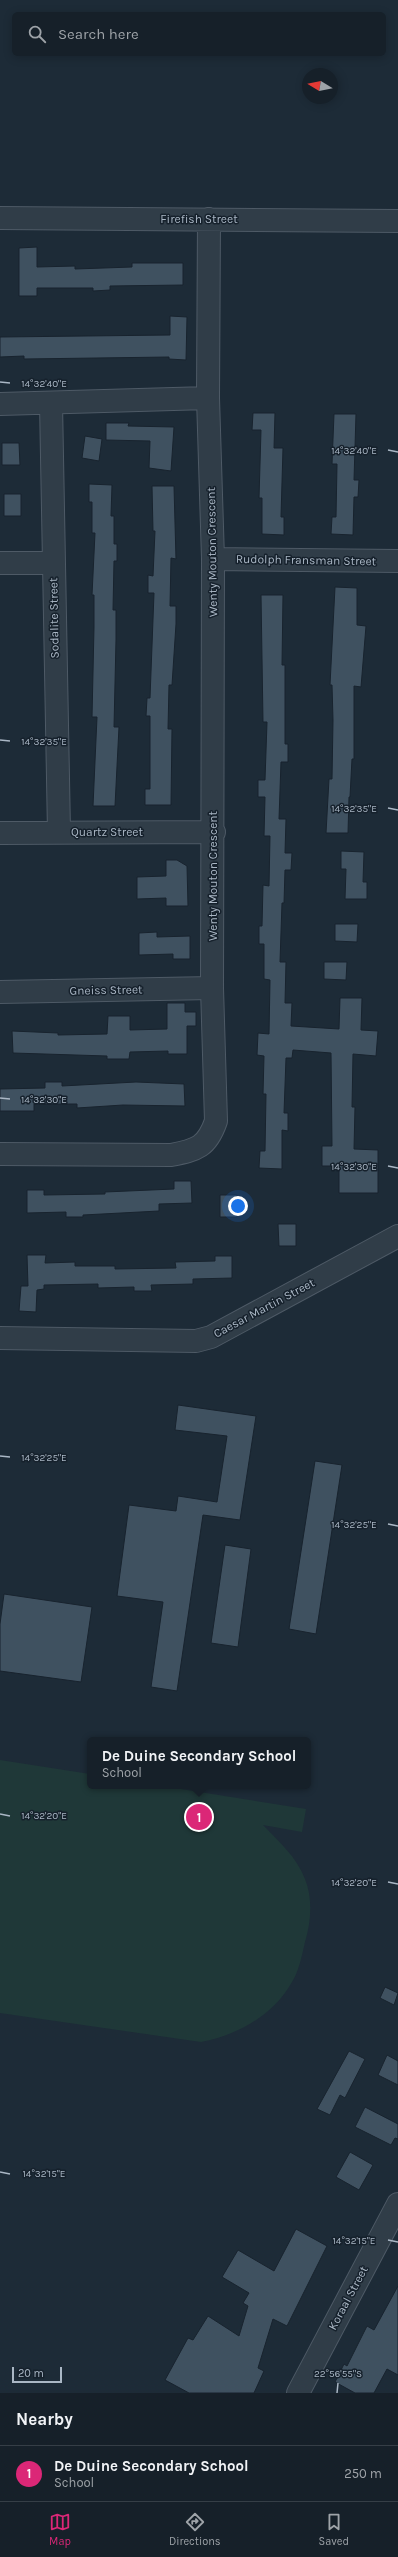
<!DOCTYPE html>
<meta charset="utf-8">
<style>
:root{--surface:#162029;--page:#232d35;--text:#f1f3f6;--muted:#9ea3a8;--line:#353e46;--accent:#db2777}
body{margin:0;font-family:Karla,sans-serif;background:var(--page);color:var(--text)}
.compass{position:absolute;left:302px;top:68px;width:36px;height:36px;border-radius:50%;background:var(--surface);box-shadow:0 2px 10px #0003;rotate:280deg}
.scale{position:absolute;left:12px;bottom:10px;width:50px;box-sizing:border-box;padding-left:4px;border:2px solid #aab7c5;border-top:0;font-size:11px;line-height:14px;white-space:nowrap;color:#aab7c5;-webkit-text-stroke:3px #16212c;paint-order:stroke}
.you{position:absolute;left:238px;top:1206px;width:14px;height:14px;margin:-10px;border:3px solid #fff;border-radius:50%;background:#1a73e8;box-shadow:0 0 0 6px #1a73e833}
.badge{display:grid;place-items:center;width:26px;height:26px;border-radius:50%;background:var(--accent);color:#fff;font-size:13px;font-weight:700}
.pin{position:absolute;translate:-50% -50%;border:2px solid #fff;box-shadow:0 1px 4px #0006}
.popup{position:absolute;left:87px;top:1737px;width:224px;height:52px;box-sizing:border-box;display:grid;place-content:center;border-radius:6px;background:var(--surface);filter:drop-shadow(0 1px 3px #0005);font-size:13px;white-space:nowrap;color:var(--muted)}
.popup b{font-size:15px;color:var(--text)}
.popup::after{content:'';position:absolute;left:50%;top:100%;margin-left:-8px;border:8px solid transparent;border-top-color:var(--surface)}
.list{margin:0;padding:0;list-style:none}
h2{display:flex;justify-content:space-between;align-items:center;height:52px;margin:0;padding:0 16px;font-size:17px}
h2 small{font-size:13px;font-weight:400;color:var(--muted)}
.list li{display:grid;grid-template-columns:26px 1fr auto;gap:12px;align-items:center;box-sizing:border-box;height:56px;padding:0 16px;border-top:1px solid var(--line)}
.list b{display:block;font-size:15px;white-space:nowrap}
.list p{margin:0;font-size:13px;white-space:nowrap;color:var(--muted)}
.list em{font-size:13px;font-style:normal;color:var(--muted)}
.icon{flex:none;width:22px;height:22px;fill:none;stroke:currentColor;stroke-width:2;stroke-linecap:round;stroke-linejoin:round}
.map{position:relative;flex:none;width:398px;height:2393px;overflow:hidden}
.search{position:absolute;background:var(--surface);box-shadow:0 2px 10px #0003;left:12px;right:12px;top:12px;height:44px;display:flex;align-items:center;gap:10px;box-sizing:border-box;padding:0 14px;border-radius:6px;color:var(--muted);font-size:15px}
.sheet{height:108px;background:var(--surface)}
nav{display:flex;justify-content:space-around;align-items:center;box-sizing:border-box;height:56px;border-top:1px solid var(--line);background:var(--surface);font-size:11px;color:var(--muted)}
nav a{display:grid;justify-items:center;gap:2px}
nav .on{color:var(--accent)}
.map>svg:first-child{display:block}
.green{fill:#1f3838}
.building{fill:#3f5160;stroke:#18232e}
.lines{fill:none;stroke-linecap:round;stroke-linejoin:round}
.minor-casing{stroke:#4e5a66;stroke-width:24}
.minor{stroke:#303d48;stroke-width:22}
.ticks{fill:none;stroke:#aab7c5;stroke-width:1.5}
.labels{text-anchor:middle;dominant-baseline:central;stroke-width:3;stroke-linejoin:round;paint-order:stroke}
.street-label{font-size:12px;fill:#aab7c5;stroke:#16212c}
.ticks-label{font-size:10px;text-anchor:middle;fill:#aab7c5;stroke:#16212c;stroke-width:3;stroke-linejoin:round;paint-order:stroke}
</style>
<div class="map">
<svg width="398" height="2393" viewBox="0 0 398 2393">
<rect width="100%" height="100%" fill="#1d2b37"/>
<path class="green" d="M0,1760L90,1774V1786H162L306,1809L302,1832L263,1825C280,1843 296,1856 305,1879C313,1899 311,1922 305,1942C302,1955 299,1971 292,1982C273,2016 237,2035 201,2042L0,2013Z"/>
<path class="building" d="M37,247V267L75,266V269L132,267V263H183V285L110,286V290L93,291V288H37V296H19V248Z
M170,316L187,317L186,360L169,359V357L24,359V356L0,357V337L170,335Z
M253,413H275L274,448H283L281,517H284V535L262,534V498H259L261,430H252Z
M334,414H356L354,480H359L358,497H354L353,535L331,534L332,517H336L337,464H332Z
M106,423H129L128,426L174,427L171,471L149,468L150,441L106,440Z
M85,436L102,439L99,461L82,458Z
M2,443H19L20,465H2Z
M89,484L112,485L111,516H114V544H117V561H114L113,610H116V640L114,727H119L115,806H93L97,717H92L94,627V595H92L95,533H92V502H89Z
M152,486H174L176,559L171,558L170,606H176V624L172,685H169L168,729H172L171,805H145V789H150V716H146L147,698H150L154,593H148V575L153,576L155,531H153Z
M4,494H21V516H4Z
M335,587L357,588V625L366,626L361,687L354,686V759H352L350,797H349L348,833H326L329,779H332L333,720L332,685H330Z
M261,595H283L282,665H285V744H288V762H281L279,819H286L285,853H292L291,870H285L284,903H282L280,962H286L285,1003H292L291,1026L339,1029L340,998H362L361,1030L378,1031L376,1056L353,1054L352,1107H355L354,1149L378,1150V1193H339V1166H322V1146H332L331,1053L293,1050L292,1058H286L284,1113H288V1131L282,1130V1169L259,1168L260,1151H265L266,1094H263L264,1056L257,1055L258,1033L269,1034L270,980L264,979V944H259V926H262L263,885L269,886L270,836H264L265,797H258V780H265L267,722H263Z
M341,851L364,852L363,882H367V899H345L346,869H341Z
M166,860H177L187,866L188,906H166V898L137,899V877L166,876Z
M335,924H358L357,942L335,941Z
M157,932V937L190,936V959H173V954L139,955V933Z
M324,962H347L346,980L324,979Z
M167,1003H185V1012H196V1026H187V1054H168V1051L130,1052L129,1059H107V1056L13,1053L12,1031L58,1033V1035L107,1034L108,1016H130V1030L167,1029Z
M45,1082H62V1086L136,1082L184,1084L185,1106L123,1105L77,1108V1104H34V1111H0V1089L45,1088Z
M174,1181H191L192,1203L159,1204V1211L83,1215V1217H66V1212L27,1213V1190H44V1195L105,1194V1192L174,1189Z
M220,1195H237V1217H220Z
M278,1224H296V1246H279Z
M27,1255H46L45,1263L75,1262V1266H115V1269L176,1268L175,1262L215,1261V1256H232V1278L193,1279V1284L151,1285L152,1291H134V1287L98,1288V1284L44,1285V1289L37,1290L36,1312L19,1311L21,1286H28Z
M178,1405L256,1416L240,1520L203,1515L177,1691L151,1687L163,1602L117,1596L129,1505L176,1511L178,1496L217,1502L227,1436L175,1430Z
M315,1461L342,1465L316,1634L289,1629Z
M225,1545L251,1549L238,1647L211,1643Z
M4,1594L92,1607L81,1682L0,1671V1624Z
M385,1987L398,1993L394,2005L380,1998Z
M349,2051L365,2059L345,2098L340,2095L330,2115L317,2109Z
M387,2055L398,2061V2085L378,2075Z
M365,2107L398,2124V2139L395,2138L391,2145L355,2127Z
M350,2152L373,2165L359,2190L336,2177Z
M296,2229L327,2246L287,2326L273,2319L258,2368L264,2371L254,2393H189L165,2380L188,2338L193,2340L208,2316L239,2336L248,2306L243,2303L249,2293L222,2277L238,2250L274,2271Z
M398,2286V2375L387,2369L374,2393H355L335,2382L344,2364L347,2366L367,2326L374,2330Z"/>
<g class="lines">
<g class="minor-casing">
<path id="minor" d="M0,218L398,221
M51,403L59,832
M0,404L208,398
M213,559L398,561
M0,563H52
M0,833L214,832
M0,992L212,988
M0,1154L171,1155C197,1150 207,1147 216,1121L212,988L213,559L208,398L209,219
M0,1338L196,1341L211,1337L398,1236
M298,2393L398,2204"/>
</g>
<use href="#minor" class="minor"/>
</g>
<path class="ticks" d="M0,382L10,383M388,450L398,452M0,740L10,741M388,808L398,810M0,1098L10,1099M388,1166L398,1168M0,1456L10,1457M388,1524L398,1526M0,1814L10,1816M388,1882L398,1884M0,2172L10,2174M388,2240L398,2242M337,2393L338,2383"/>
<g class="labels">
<g class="street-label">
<text x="199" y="219">Firefish Street</text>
<text transform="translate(212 552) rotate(-91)">Wenty Mouton Crescent</text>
<text transform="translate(306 560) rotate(1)">Rudolph Fransman Street</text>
<text transform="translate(54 618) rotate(-91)">Sodalite Street</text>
<text x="107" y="832">Quartz Street</text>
<text transform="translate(213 876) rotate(-90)">Wenty Mouton Crescent</text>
<text transform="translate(106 990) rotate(-1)">Gneiss Street</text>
<text transform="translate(264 1308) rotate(-28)">Caesar Martin Street</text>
<text transform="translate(348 2298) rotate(-62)">Koraal Street</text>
</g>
</g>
<g class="ticks-label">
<text x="44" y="387">14°32'40"E</text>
<text x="354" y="454">14°32'40"E</text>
<text x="44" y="745">14°32'35"E</text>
<text x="354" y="812">14°32'35"E</text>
<text x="44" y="1103">14°32'30"E</text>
<text x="354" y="1170">14°32'30"E</text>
<text x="44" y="1461">14°32'25"E</text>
<text x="354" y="1528">14°32'25"E</text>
<text x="44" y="1819">14°32'20"E</text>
<text x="354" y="1886">14°32'20"E</text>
<text x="44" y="2177">14°32'15"E</text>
<text x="354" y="2244">14°32'15"E</text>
<text x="338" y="2377">22°56'55"S</text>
</g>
</svg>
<svg class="compass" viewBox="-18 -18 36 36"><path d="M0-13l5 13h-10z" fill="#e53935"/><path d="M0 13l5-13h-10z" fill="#9ea3a8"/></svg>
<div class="scale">20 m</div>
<div class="you"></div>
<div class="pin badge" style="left:199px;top:1817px">1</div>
<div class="popup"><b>De Duine Secondary School</b>School</div>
<div class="search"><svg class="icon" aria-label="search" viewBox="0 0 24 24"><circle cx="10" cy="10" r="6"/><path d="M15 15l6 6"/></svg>Search here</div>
</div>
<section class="sheet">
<h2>Nearby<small></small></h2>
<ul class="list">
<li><span class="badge">1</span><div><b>De Duine Secondary School</b><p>School</p></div><em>250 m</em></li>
</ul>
</section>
<nav>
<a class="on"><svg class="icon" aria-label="map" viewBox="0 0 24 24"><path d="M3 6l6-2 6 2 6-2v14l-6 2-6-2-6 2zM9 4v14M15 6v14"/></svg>Map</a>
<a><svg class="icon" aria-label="directions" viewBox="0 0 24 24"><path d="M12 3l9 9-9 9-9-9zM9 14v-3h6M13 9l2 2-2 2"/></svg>Directions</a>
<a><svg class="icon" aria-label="saved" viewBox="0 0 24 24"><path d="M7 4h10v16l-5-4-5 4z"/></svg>Saved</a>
</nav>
